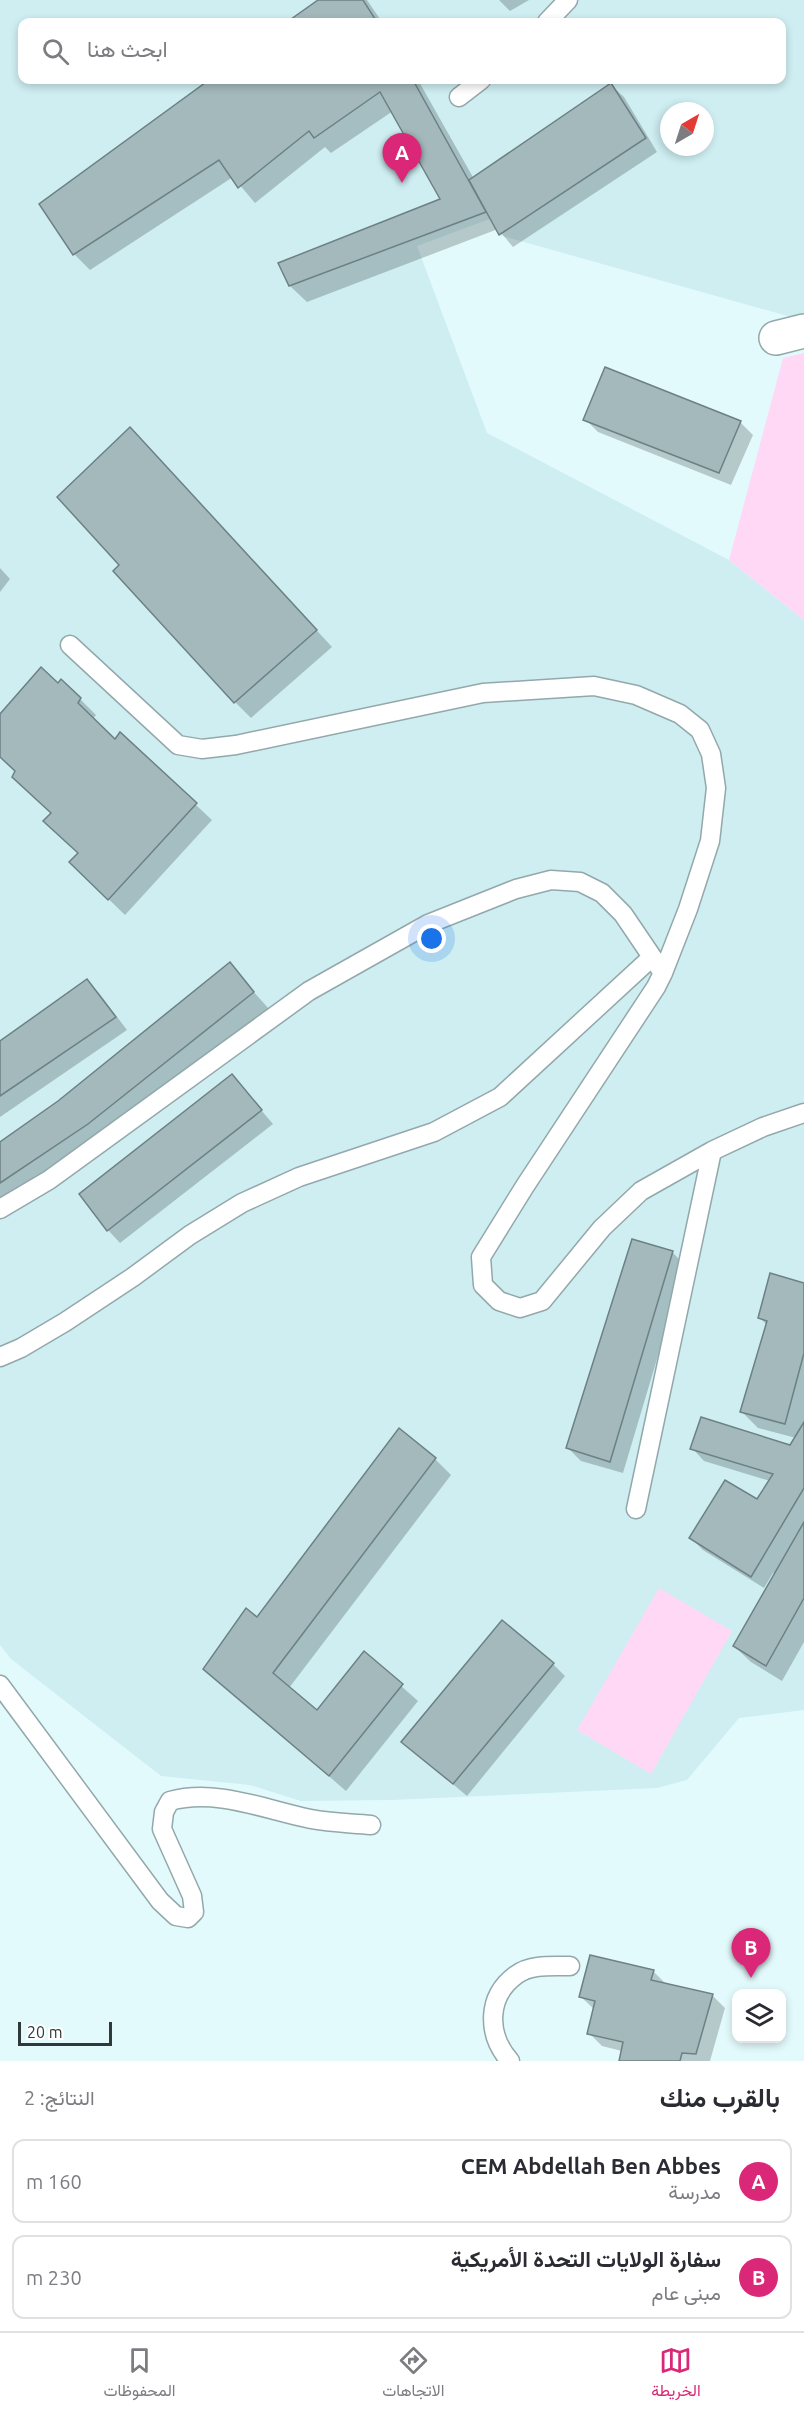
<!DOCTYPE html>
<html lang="ar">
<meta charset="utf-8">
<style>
:root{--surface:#fff;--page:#f2f2f3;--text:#2b2b33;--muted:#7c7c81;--line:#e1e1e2;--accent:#db2777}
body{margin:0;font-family:Ubuntu,Vazirmatn,sans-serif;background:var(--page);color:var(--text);direction:rtl}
.controls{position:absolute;right:18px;bottom:18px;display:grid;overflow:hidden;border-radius:12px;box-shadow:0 3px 9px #0003}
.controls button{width:54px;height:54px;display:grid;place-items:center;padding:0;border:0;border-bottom:2px solid var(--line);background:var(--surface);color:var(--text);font:30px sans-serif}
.compass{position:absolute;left:660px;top:102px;width:54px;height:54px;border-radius:50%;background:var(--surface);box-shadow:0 3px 9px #0003;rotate:39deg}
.scale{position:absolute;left:18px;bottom:15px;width:94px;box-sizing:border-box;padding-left:6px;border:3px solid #30393a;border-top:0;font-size:16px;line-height:21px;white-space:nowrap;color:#30393a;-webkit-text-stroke:4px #fff;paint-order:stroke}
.you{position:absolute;left:432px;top:939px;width:21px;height:21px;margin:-15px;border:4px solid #fff;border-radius:50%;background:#1a73e8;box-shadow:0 0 0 9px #1a73e833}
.badge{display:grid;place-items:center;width:39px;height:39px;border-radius:50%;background:var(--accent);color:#fff;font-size:20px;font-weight:700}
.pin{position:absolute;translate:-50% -50px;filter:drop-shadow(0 2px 3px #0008)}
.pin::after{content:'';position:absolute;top:32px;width:21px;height:18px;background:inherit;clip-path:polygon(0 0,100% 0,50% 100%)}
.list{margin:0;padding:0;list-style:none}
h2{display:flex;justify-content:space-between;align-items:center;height:78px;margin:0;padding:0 24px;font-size:26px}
h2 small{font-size:20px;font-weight:400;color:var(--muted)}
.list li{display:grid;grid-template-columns:39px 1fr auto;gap:18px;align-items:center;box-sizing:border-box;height:84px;margin:0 12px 12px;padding:0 12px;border:2px solid var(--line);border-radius:12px}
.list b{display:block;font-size:22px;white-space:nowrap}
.list p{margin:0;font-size:20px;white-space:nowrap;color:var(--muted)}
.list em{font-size:20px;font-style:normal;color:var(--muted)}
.icon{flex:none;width:33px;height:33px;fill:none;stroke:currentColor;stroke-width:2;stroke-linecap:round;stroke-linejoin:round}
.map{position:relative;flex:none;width:804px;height:2061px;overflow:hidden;direction:ltr}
.search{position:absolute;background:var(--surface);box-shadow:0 3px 9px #0003;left:18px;right:18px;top:18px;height:66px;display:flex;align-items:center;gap:15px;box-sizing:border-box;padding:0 21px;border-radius:12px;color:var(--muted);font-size:22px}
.sheet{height:270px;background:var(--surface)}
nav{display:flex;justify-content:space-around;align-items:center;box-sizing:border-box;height:84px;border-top:2px solid var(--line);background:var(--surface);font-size:16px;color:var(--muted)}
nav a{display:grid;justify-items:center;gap:3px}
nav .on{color:var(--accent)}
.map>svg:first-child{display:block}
.built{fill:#ceeef2;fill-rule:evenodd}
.green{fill:#fed8f5}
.shadow{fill:#0003}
.building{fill:#a4b9bc;stroke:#6d8184;stroke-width:1.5}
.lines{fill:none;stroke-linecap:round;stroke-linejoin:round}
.service-casing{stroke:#93a8ab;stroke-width:21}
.minor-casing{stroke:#93a8ab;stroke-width:36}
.service{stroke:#fff;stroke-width:18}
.minor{stroke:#fff;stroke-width:33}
</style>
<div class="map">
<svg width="804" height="2061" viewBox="0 0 804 2061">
<rect width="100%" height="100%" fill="#e3fafd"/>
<path class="built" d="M0,0H804V313L791,317L499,235L492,218L417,246L487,433L729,560L804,620V1710L739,1718L687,1780L657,1788L391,1800L301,1801L250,1785L161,1776L11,1659L0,1645ZM22,22H782V80H22ZM669,111H705V147H669Z"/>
<path class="green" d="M804,353V620L729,560L783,358Z
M659,1588L732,1631L651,1774L577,1730Z"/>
<path class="shadow" d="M320,0H367L382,22H290Z
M499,0H529L510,11Z
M212,80H418L474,179L611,85L624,97L657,152L513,247L498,229L307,302L290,286L280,264L442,200L393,111L331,153L325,147L255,203L233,177L90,270L74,254L41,204Z
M585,419L740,422L753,435L731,485L598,432Z
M146,445L332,647L251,718L235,702L121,565Z
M0,568L10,579L0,592Z
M62,681L96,715L93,719L116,741L120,734L212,820L125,915L87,878L79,854L52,814L17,772L0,757V716L58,686Z
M229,964L269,1009L104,1140L0,1209V1144L59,1103Z
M87,981L99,993L127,1030L0,1117V1043Z
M232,1076L273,1124L120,1243L108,1230Z
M672,1252L685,1265L623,1473L581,1461L568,1448Z
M804,1284V1642L782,1681L751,1662L734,1646L775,1574L773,1573L764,1588L703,1550L691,1538L757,1501L770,1481L704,1461L692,1448L791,1447L796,1438L758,1428L742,1412L767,1325L760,1318Z
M435,1459L451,1475L289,1688L317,1712L364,1653L418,1701L346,1791L205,1669L257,1619Z
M553,1664L565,1676L467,1796L403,1742Z
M653,1971L666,1984L712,1995L725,2008L710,2061H620L622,2051L602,2046L589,2033L595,2010L581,1997Z"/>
<path class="building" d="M318,0H363L377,22H287Z
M209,80H413L486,212L289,286L278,263L440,199L380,92L314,138L309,131L238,188L219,160L73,255L39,204Z
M611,83L646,138L499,235L469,180Z
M605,367L741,421L719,473L583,420Z
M130,427L317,630L234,703L113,571L119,565L57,497Z
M41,667L58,683L61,679L81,698L78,703L115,739L120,732L197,803L108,900L69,862L78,853L43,821L51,813L12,777L15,771L0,757V714Z
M230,962L254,992L88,1124L0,1183V1142L58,1101Z
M87,979L116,1017L0,1096V1041Z
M232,1074L262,1110L107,1231L79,1194Z
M632,1239L673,1251L610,1462L566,1448Z
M770,1273L804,1283V1353L785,1424L740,1412L767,1321L758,1318Z
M701,1417L790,1445L804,1422V1488L751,1577L689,1538L725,1480L757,1499L773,1474L690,1449Z
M399,1428L436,1458L273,1673L317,1710L364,1651L403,1684L329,1776L203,1669L246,1608L257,1617Z
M804,1522V1598L766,1666L733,1646Z
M502,1620L554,1663L453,1784L401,1742Z
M590,1955L654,1970L651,1980L713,1994L696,2054L682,2053L680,2061H619L623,2042L587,2034L595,2001L579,1997Z"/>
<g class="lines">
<g class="service-casing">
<path id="service" d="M547,22L568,0
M459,97L481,80
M70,645L178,745L202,749L236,745L483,693L594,686L636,695L680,714L700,730L711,754L716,788L710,841L688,909L663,973L656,987L525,1186L481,1257L483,1285L499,1301L520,1308L542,1301L602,1228L641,1191L712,1151L763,1127L804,1113
M0,1209L49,1180L309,991L428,924L516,889L551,880L580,882L602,893L623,914L663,973
M0,1357L21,1348L65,1322L133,1277L190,1235L242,1203L299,1177L434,1132L500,1097L651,958
M636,1509L712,1151
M0,1685L160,1901L176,1916L188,1918L194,1912L192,1896L162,1829L164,1812L170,1801C216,1788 266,1810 311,1819C331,1823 352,1823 371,1825
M510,2061C487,2035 486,1997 516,1975C530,1964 552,1966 570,1966"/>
</g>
<g class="minor-casing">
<path id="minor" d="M776,338L804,331"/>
</g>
<use href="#service" class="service"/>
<use href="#minor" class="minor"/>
</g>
</svg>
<div class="controls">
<button><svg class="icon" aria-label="layers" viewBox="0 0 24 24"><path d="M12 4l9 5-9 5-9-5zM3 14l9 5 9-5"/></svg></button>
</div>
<svg class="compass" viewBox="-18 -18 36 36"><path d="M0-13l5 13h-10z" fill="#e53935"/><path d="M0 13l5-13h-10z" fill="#7c7c81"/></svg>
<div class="scale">20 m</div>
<div class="you"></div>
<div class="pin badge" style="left:402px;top:183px">A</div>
<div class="pin badge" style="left:751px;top:1978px">B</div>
<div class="search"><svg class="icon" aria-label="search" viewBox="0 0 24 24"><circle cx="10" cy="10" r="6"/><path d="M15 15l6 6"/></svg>ابحث هنا</div>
</div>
<section class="sheet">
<h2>بالقرب منك<small>النتائج: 2</small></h2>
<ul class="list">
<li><span class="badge">A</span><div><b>CEM Abdellah Ben Abbes</b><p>مدرسة</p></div><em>160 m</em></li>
<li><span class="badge">B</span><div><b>سفارة الولايات التحدة الأمريكية</b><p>مبنى عام</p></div><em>230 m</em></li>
</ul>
</section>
<nav>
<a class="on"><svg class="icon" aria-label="map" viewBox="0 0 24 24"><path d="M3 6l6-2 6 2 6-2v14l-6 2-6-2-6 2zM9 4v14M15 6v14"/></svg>الخريطة</a>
<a><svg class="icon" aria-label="directions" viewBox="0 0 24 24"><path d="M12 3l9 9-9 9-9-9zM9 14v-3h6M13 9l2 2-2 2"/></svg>الاتجاهات</a>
<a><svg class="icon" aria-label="saved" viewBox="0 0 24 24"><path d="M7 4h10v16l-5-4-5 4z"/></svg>المحفوظات</a>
</nav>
